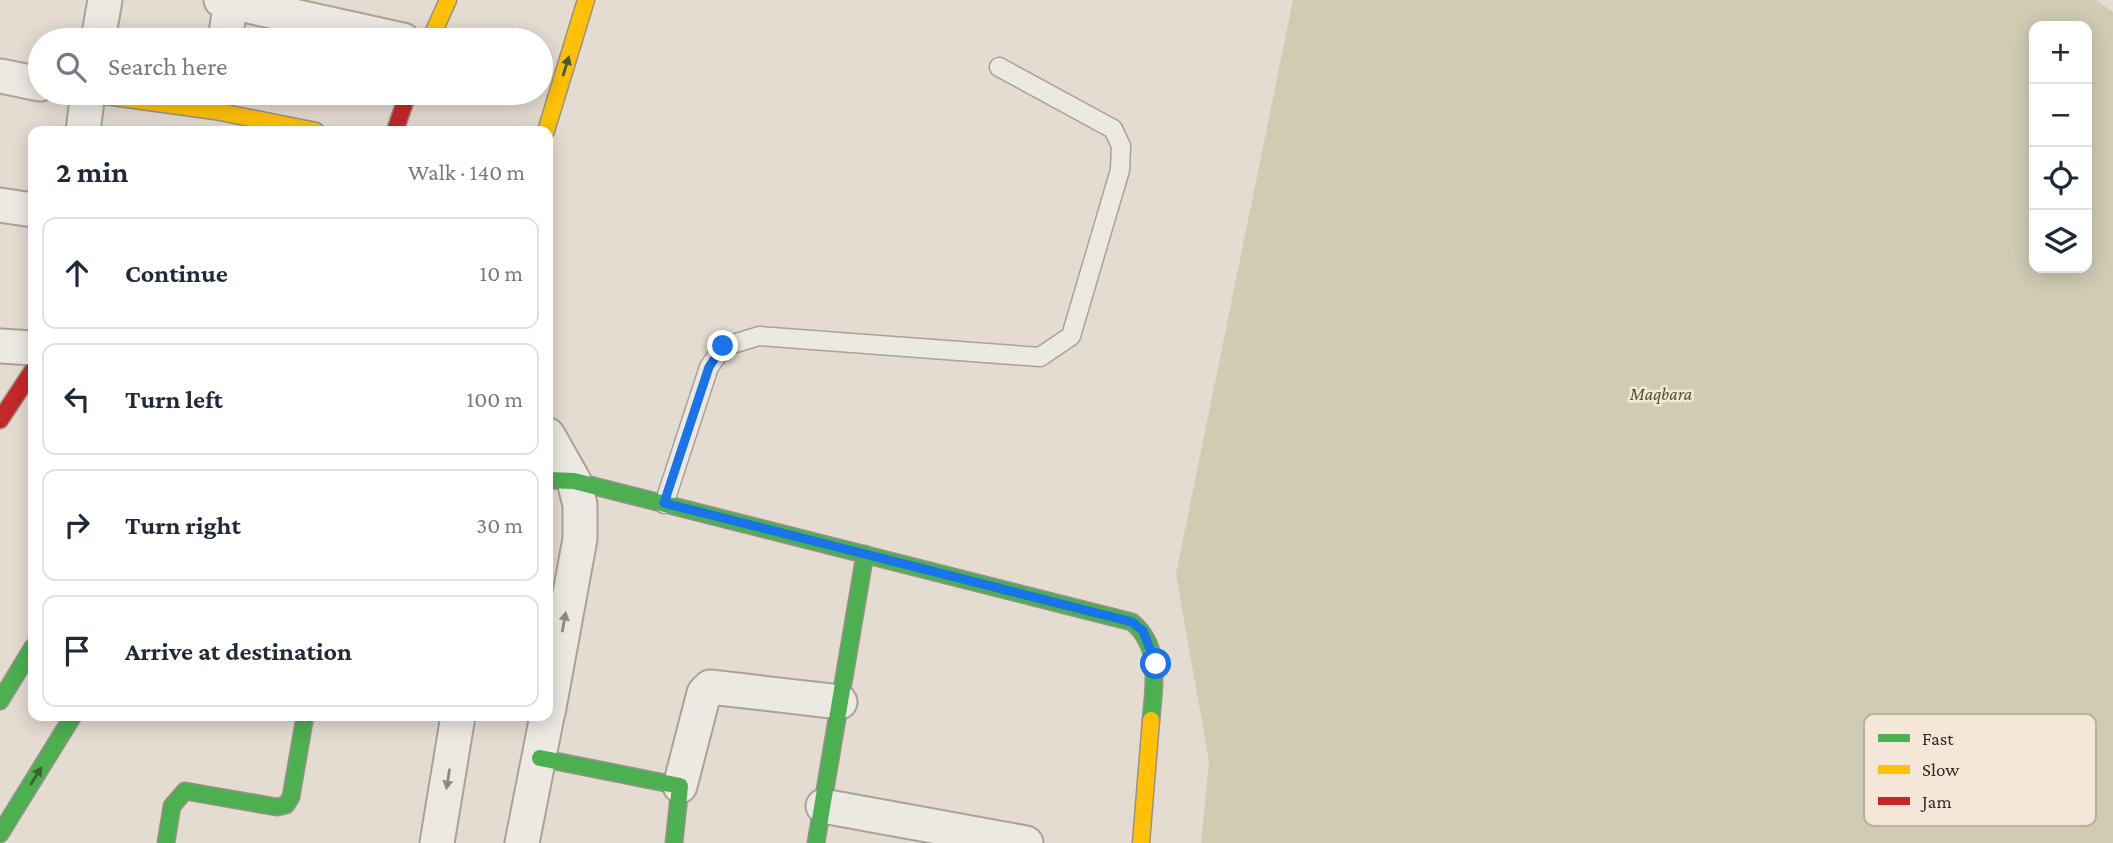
<!DOCTYPE html>
<meta charset="utf-8">
<style>
:root{--surface:#fff;--page:#f2f2f3;--text:#1f2937;--muted:#747a83;--line:#e0e1e3}
body{margin:0;font-family:"Crimson Pro",serif;background:var(--page);color:var(--text)}
.controls{position:absolute;right:21px;top:21px;display:grid;overflow:hidden;border-radius:14px;box-shadow:0 4px 18px #0003}
.controls button{width:63px;height:63px;display:grid;place-items:center;padding:0;border:0;border-bottom:2px solid var(--line);background:var(--surface);color:var(--text);font:35px sans-serif}
.stop{position:absolute;width:21px;height:21px;margin:-16px;border:5px solid #1a73e8;border-radius:50%;background:#fff}
.stop.end{background:#1a73e8;border-color:#fff;box-shadow:0 2px 7px #0008}
.list{margin:0;padding:0;list-style:none}
h2{display:flex;justify-content:space-between;align-items:center;height:91px;margin:0;padding:0 28px;font-size:30px}
h2 small{font-size:23px;font-weight:400;color:var(--muted)}
.list li{display:grid;grid-template-columns:46px 1fr auto;gap:21px;align-items:center;box-sizing:border-box;height:112px;margin:0 14px 14px;padding:0 14px;border:2px solid var(--line);border-radius:14px}
.list b{display:block;font-size:26px;white-space:nowrap}
.list em{font-size:23px;font-style:normal;color:var(--muted)}
.icon{flex:none;width:38px;height:38px;fill:none;stroke:currentColor;stroke-width:2;stroke-linecap:round;stroke-linejoin:round}
.map{position:relative;flex:none;width:2113px;height:843px;overflow:hidden}
.search{position:absolute;background:var(--surface);box-shadow:0 4px 18px #0003;left:28px;top:28px;width:525px;height:77px;display:flex;align-items:center;gap:18px;box-sizing:border-box;padding:0 24px;border-radius:38px;color:var(--muted);font-size:26px}
.panel{position:absolute;background:var(--surface);box-shadow:0 4px 18px #0003;left:28px;top:126px;width:525px;height:595px;border-radius:14px}
.map>svg:first-child{display:block}
.cemetery{fill:#d0cbb3;fill-rule:evenodd}
.lines{fill:none;stroke-linecap:round;stroke-linejoin:round}
.lane-casing{stroke:#aaa199;stroke-width:21}
.street-casing{stroke:#aaa199;stroke-width:37}
.fast-casing{stroke:#99908a;stroke-width:19}
.slow-casing{stroke:#99908a;stroke-width:19}
.jam-casing{stroke:#99908a;stroke-width:19}
.lane{stroke:#ece8e2;stroke-width:18}
.street{stroke:#ece8e2;stroke-width:33}
.fast{stroke:#4caf50;stroke-width:16}
.slow{stroke:#ffc107;stroke-width:16}
.jam{stroke:#c62828;stroke-width:16}
.oneway{fill:#405e34}
.oneway2{fill:#928882}
.route{stroke:#1a73e8;stroke-width:9}
.labels{text-anchor:middle;dominant-baseline:central;stroke-width:5;stroke-linejoin:round;paint-order:stroke}
.park-label{font-size:18px;font-style:italic;fill:#505329;stroke:#f4e7d8}
.key{fill:#f4e7d8;stroke:#bcaea1;stroke-width:2}
.key-label{font-size:19px;fill:#382821}
</style>
<div class="map">
<svg width="2113" height="843" viewBox="0 0 2113 843">
<rect width="100%" height="100%" fill="#e4dbd1"/>
<path class="cemetery" d="M1293,0H2096L2113,12V843H1201L1209,762L1176,574ZM2034,26H2087V268H2034Z"/>
<g class="lines">
<g class="lane-casing">
<path id="lane" d="M664,504L709,367L723,347L759,336L1040,357L1071,336L1120,170L1121,146L1113,129L999,67"/>
</g>
<g class="street-casing">
<path id="street" d="M221,0L403,40
M98,40L105,0
M225,40L231,0
M0,76L40,84
M83,131L88,93
M0,205L33,210
M0,346L33,348
M548,435L574,481L580,505V539L548,713
M680,786L704,693L710,687L840,702
M823,806L1026,843
M437,843L458,716
M522,843L547,716"/>
</g>
<g class="fast-casing">
<path id="fast" d="M548,480L574,481L1132,622C1162,647 1154,685 1151,720
M0,701L33,647
M540,758L680,786L674,843
M0,834L73,716
M166,843L172,806L185,791L277,807L286,805L291,797L305,716
M816,843L865,554"/>
</g>
<g class="slow-casing">
<path id="slow" d="M430,40L448,0
M84,93L215,111L316,131
M546,131L586,0
M1141,843L1151,720"/>
</g>
<g class="jam-casing">
<path id="jam" d="M395,131L408,93
M0,420L33,370"/>
</g>
<use href="#lane" class="lane"/>
<use href="#street" class="street"/>
<use href="#fast" class="fast"/>
<use href="#slow" class="slow"/>
<use href="#jam" class="jam"/>
</g>
<defs><path id="oneway-solid" d="M-6-.8H1V-3.2L6.5 0L1 3.2V.8H-6Z" transform="scale(1.75)"/></defs>
<g class="oneway">
<use href="#oneway-solid" transform="translate(566 66) rotate(-73)"/>
<use href="#oneway-solid" transform="translate(36 776) rotate(-58)"/>
</g>
<g class="oneway2">
<use href="#oneway-solid" transform="translate(564 622) rotate(-80)"/>
<use href="#oneway-solid" transform="translate(448 779) rotate(99)"/>
</g>
<g class="lines">
<path class="route" d="M723,346L709,367L664,503L1132,622L1143,631L1156,664"/>
</g>
<g class="labels">
<g class="park-label">
<text x="1661" y="394">Maqbara</text>
</g>
</g>
<rect x="1864" y="714" width="232" height="112" rx="10" class="key"/>
<rect x="1878" y="734" width="32" height="8" fill="#4caf50"/>
<rect x="1878" y="765" width="32" height="9" fill="#ffc107"/>
<rect x="1878" y="797" width="32" height="8" fill="#c62828"/>
<g class="key-label">
<text x="1922" y="745">Fast</text>
<text x="1922" y="776">Slow</text>
<text x="1922" y="808">Jam</text>
</g>
</svg>
<div class="controls">
<button>+</button>
<button>−</button>
<button><svg class="icon" aria-label="locate" viewBox="0 0 24 24"><circle cx="12" cy="12" r="6"/><path d="M12 2v4M12 18v4M2 12h4M18 12h4"/></svg></button>
<button><svg class="icon" aria-label="layers" viewBox="0 0 24 24"><path d="M12 4l9 5-9 5-9-5zM3 14l9 5 9-5"/></svg></button>
</div>
<div class="stop" style="left:1156px;top:664px"></div>
<div class="stop end" style="left:723px;top:346px"></div>
<div class="search"><svg class="icon" aria-label="search" viewBox="0 0 24 24"><circle cx="10" cy="10" r="6"/><path d="M15 15l6 6"/></svg>Search here</div>
<section class="panel">
<h2>2 min<small>Walk · 140 m</small></h2>
<ul class="list">
<li><svg class="icon" aria-label="ahead" viewBox="0 0 24 24"><path d="M12 20V5M6 11l6-6 6 6"/></svg><div><b>Continue</b></div><em>10 m</em></li>
<li><svg class="icon" aria-label="left" viewBox="0 0 24 24"><path d="M17 20v-9H6M10 6l-5 5 5 5"/></svg><div><b>Turn left</b></div><em>100 m</em></li>
<li><svg class="icon" aria-label="right" viewBox="0 0 24 24"><path d="M7 20v-9h11M14 6l5 5-5 5"/></svg><div><b>Turn right</b></div><em>30 m</em></li>
<li><svg class="icon" aria-label="arrive" viewBox="0 0 24 24"><path d="M6 21V4h12l-3 4 3 4H6"/></svg><div><b>Arrive at destination</b></div></li>
</ul>
</section>
</div>
